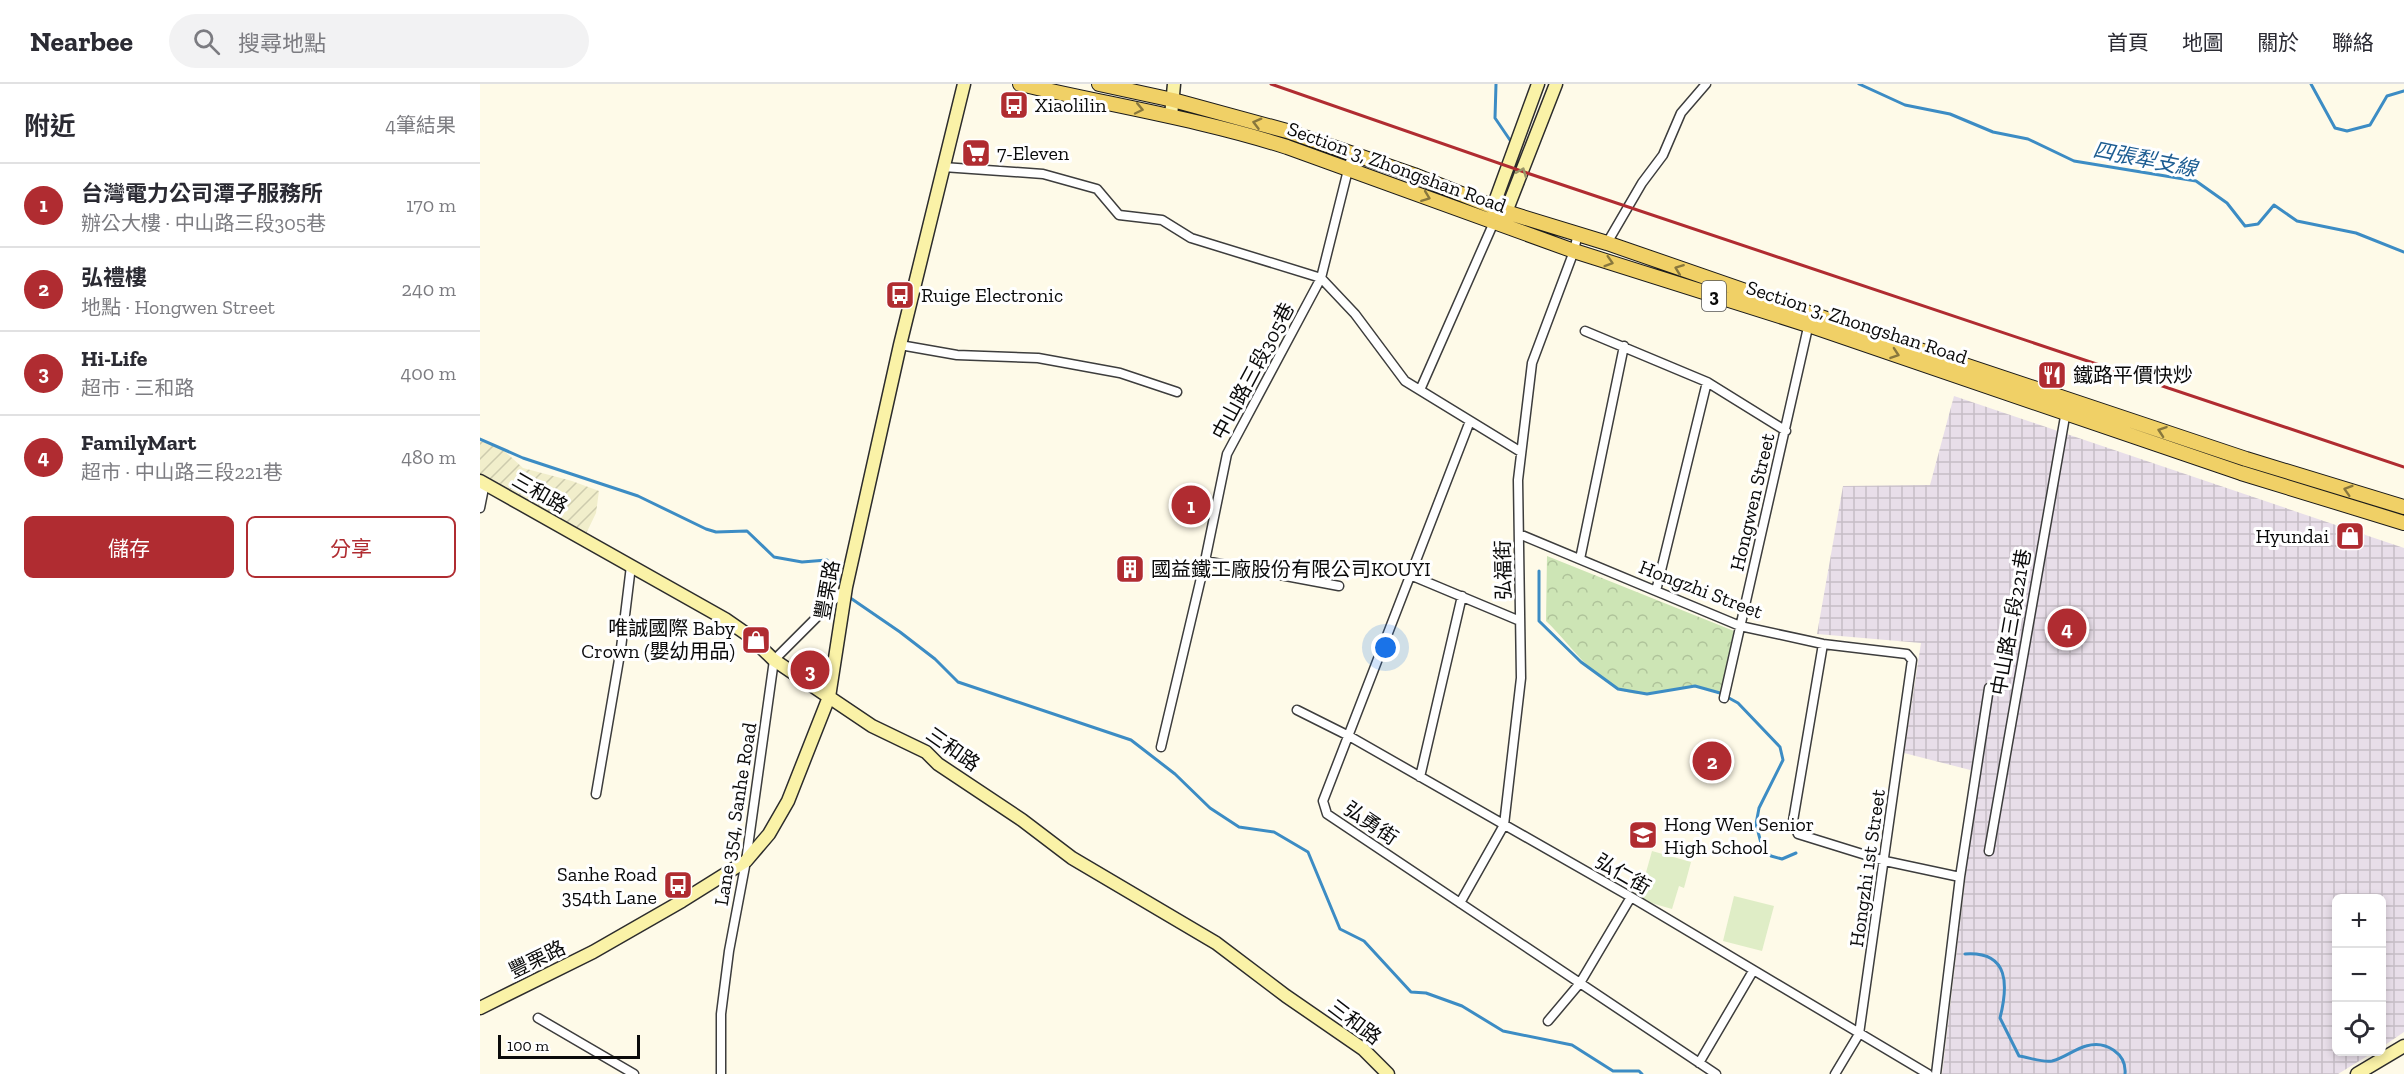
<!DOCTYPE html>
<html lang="zh-TW">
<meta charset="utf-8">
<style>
:root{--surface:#fff;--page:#f2f2f3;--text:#2b2b33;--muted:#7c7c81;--line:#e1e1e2;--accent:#b02c31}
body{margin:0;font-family:"Zilla Slab","Noto Sans TC",serif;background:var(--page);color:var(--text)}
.controls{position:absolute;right:18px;bottom:18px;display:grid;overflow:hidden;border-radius:9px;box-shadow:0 3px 9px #0003}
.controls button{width:54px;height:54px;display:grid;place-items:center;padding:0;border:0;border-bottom:2px solid var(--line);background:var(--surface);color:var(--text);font:30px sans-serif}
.scale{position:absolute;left:18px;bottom:15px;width:142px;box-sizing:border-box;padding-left:6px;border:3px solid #0a0a0a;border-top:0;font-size:16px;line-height:21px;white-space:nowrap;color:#0a0a0a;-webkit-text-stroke:4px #fff;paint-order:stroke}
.you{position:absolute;left:906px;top:564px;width:21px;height:21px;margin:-15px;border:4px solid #fff;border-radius:50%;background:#1a73e8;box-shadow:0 0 0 9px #1a73e833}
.badge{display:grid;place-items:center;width:39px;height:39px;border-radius:50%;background:var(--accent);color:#fff;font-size:20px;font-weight:700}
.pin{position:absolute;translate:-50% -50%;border:3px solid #fff;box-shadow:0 2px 6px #0006}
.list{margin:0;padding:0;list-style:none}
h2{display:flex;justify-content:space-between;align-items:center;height:78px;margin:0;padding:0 24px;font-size:26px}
h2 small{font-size:20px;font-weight:400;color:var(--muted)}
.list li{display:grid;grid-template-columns:39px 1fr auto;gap:18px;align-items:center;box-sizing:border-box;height:84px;padding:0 24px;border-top:2px solid var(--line)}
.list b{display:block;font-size:22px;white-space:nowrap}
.list p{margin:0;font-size:20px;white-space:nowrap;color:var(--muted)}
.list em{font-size:20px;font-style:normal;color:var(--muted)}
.actions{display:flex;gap:12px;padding:18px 24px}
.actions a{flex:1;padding:14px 0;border:2px solid var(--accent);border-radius:9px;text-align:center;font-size:21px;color:var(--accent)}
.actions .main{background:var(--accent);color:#fff}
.icon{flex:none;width:33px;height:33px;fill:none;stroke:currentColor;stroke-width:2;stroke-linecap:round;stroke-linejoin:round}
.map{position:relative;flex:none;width:1924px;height:990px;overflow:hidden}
header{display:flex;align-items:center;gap:36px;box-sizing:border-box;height:84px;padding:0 30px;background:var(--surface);border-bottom:2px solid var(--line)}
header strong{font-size:28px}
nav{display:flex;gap:33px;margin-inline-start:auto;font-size:21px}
.search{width:420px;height:54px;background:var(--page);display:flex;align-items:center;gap:15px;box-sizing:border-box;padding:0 21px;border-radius:33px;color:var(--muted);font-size:22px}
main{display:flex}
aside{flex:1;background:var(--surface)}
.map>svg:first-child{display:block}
.industrial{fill:url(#industrial-grid)}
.farmland{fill:url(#farmland-furrows)}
.park{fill:url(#park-crowns)}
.pitch{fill:#dfedc6}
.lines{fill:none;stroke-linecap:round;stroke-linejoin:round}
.stream{stroke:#3c8cc4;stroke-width:3}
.street-casing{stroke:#3d3d3d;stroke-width:11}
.secondary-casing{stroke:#2c2c2c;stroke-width:15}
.primary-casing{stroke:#1b1b1b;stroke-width:16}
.street{stroke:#fff;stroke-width:8}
.secondary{stroke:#faf2a7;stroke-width:12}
.primary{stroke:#f0d066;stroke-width:14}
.rail{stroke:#b02c31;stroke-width:3}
.oneway{stroke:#88773d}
.oneway2{stroke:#9a9568}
.labels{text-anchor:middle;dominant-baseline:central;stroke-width:6;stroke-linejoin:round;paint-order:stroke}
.shield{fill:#fff;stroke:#545454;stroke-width:1.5}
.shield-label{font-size:18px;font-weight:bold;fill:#0a0a0a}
.poi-label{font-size:20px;fill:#0a0a0a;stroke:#fff;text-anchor:start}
.street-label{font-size:20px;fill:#0a0a0a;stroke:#fff}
.water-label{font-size:21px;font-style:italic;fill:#1d5d92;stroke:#fff}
</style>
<header>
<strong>Nearbee</strong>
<div class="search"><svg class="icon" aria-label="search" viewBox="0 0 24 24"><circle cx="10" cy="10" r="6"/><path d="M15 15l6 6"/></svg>搜尋地點</div>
<nav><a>首頁</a><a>地圖</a><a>關於</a><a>聯絡</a></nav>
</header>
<main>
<aside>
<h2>附近<small>4筆結果</small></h2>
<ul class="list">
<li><span class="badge">1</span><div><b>台灣電力公司潭子服務所</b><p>辦公大樓 · 中山路三段305巷</p></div><em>170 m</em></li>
<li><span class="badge">2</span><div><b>弘禮樓</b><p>地點 · Hongwen Street</p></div><em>240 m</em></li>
<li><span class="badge">3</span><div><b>Hi-Life</b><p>超市 · 三和路</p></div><em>400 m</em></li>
<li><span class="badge">4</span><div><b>FamilyMart</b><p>超市 · 中山路三段221巷</p></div><em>480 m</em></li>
</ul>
<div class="actions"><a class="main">儲存</a><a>分享</a></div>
</aside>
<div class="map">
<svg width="1924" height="990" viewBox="0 0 1924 990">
<defs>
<pattern id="industrial-grid" width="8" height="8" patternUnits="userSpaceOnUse" patternTransform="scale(1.5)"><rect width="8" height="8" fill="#e8dee9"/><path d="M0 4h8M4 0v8" fill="none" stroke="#c6bdc6"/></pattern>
<pattern id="farmland-furrows" width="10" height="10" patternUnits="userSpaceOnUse" patternTransform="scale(1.5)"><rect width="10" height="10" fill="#f1eecb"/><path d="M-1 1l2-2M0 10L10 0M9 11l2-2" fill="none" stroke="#cdcbad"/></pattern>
<pattern id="park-crowns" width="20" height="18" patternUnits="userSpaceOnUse" patternTransform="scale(1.5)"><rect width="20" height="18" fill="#cde5b5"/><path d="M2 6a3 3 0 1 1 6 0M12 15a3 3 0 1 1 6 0" fill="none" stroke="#afc39a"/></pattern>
</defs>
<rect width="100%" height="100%" fill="#fefae8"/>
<path class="industrial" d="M1474,312L1924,464V948L1902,963V814H1856V968H1894L1858,990H1462L1498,688L1424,669L1441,559L1337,550L1363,402L1450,401Z"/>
<path class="farmland" d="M0,357L20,363L43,384L92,397L119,407L116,429L102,458L0,397Z"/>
<path class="park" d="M1067,472L1254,547L1240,609C1231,607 1221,603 1213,603C1194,604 1176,611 1158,610C1120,608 1092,561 1066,537Z"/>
<path class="pitch" d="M1172,767L1211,778L1204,804L1199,802L1192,825L1154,814L1160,791L1165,792Z
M1254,812L1294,822L1282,867L1243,857Z"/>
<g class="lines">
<path class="stream" d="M1016,0L1015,34L1032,59
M1379,0L1425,21L1470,30L1513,48L1548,55L1594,77L1716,97L1747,119L1765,142L1778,140L1794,121L1817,137L1876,149L1924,168
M1831,0L1855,44L1867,47L1890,41L1907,12L1924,7
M0,355L43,374L158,412L226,445L236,448L267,447L294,473L322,478L347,476L363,503
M1059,487V537L1101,578L1138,605L1167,610L1215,602L1240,609L1258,619L1300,663L1303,676L1279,724L1276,740L1281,759L1286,767L1291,772L1302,775L1316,769
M369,513L420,548L455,575L478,598L651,656L695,690L730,724L759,743L794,748L828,768L860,845L884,857L931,908L946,909L982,922L1023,947L1092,961L1133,987H1159L1162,990
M1485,870C1530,867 1528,902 1520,934L1539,972C1548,973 1563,979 1572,977C1584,974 1595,965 1606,962C1626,956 1647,970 1645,990"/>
<g class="street-casing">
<path id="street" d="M463,83L563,90L617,105L639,131L682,136L711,154L841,194L875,230L925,297L1041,368
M1127,159L1162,99L1183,71L1201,29L1226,0
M1105,247L1227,298L1306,347
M420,261L477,271L558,274L580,278L640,289L697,308
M940,306L1014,138
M990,337L843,717L847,730L1236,990
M0,424L5,399
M1039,450L1260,542L1343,560L1427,570L1432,576L1379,950L1355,990
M1100,475L1144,262
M725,477L859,502
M930,491L1040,537
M1176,507L1227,298
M1343,560L1313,737L1318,750L1405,777L1480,793
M1244,614L1329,239
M817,626L869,652L1151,813L1448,990
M681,663L725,477L747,370L841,194L872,70
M940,693L982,512
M116,710L141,564L151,482
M1509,767L1586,327
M980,819L1024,741L1041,594L1038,396L1052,279L1094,167L1098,149
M58,934L154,990
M1068,937L1100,899L1151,813
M1219,979L1273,887
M241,990V930L249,867L266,777L294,576L365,505
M1456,990L1480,793L1509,604"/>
</g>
<g class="secondary-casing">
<path id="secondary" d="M691,32L694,0
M1014,132L1013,123L1058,0
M1019,133L1026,128L1076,0
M0,397L245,535L268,551L294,576L392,642L446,668L458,680L542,736L592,774L736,859L806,912L883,965L908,990
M0,924L113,868L202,817L266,777L289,750L308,717L349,613L366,503L420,261L484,0
M1877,990L1924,962"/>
</g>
<g class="primary-casing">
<path id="primary" d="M540,0C629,21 720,35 807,63L1094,167L1328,241L1761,389L1924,439
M619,0L693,16L807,47L934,91L1026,128L1127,159L1332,230L1766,375L1924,423"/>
</g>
<use href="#street" class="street"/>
<use href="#secondary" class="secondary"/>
<use href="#primary" class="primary"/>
<path class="rail" d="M791,0L1047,89L1924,383"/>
</g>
<defs><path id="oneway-chevron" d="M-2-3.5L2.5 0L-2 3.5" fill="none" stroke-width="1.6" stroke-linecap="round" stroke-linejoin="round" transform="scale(1.5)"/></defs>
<g class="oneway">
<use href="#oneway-chevron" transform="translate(659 25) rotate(12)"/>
<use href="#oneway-chevron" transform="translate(777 39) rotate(-165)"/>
<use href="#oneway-chevron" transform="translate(946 113) rotate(21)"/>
<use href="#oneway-chevron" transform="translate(1129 178) rotate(17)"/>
<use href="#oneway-chevron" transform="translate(1199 185) rotate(-159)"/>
<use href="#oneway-chevron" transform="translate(1415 270) rotate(19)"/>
<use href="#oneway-chevron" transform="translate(1682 347) rotate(-161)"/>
<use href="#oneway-chevron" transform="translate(1868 406) rotate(-163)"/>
</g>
<use class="oneway2" href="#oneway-chevron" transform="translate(1042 88) rotate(-68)"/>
<defs>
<g id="bus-square" transform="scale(1.5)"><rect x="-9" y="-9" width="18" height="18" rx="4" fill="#b02c31" stroke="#fff"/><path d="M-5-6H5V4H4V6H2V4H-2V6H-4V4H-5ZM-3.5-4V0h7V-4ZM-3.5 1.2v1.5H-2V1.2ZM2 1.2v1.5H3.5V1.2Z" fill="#fff"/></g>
<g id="supermarket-square" transform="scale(1.5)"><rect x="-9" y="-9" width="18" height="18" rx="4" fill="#b02c31" stroke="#fff"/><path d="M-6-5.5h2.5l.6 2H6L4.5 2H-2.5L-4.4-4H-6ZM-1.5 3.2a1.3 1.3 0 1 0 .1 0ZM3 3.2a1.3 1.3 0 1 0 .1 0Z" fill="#fff"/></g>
<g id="restaurant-square" transform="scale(1.5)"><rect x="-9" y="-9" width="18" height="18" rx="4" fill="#b02c31" stroke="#fff"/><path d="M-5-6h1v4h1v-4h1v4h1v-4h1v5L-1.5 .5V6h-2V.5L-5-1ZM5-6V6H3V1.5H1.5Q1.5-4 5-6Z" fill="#fff"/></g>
<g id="shop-square" transform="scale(1.5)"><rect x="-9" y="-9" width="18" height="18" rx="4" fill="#b02c31" stroke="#fff"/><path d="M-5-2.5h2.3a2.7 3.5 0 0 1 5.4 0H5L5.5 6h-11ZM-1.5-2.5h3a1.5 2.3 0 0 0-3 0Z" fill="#fff"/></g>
<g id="building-square" transform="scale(1.5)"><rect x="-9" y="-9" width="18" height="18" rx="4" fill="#b02c31" stroke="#fff"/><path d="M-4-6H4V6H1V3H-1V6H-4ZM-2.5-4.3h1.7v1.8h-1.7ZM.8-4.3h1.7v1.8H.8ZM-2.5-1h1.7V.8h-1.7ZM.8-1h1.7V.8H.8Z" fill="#fff"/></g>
<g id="school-square" transform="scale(1.5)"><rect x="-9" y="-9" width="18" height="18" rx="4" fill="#b02c31" stroke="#fff"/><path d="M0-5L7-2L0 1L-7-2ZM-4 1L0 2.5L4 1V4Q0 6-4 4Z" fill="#fff"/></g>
</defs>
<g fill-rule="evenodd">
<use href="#bus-square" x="534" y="21"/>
<use href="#supermarket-square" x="496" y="69"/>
<use href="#bus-square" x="420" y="211"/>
<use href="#restaurant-square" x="1572" y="291"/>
<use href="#shop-square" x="1870" y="452"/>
<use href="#building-square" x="650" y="485"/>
<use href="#shop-square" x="276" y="556"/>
<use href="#school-square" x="1163" y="751"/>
<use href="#bus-square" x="198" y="801"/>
</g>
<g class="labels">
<rect class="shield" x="1222" y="197" width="24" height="30" rx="4.5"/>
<g class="shield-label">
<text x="1234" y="212">3</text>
</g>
<g class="poi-label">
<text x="555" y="21">Xiaolilin</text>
<text x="517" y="69">7-Eleven</text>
<text x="441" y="211">Ruige Electronic</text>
<text x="1593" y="291">鐵路平價快炒</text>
<text x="1849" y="452" text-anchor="end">Hyundai</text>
<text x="671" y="485">國益鐵工廠股份有限公司KOUYI</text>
<text x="255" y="544" text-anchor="end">唯誠國際 Baby<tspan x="255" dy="23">Crown (嬰幼用品)</tspan></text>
<text x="1184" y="740">Hong Wen Senior<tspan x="1184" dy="23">High School</tspan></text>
<text x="177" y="790" text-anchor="end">Sanhe Road<tspan x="177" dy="23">354th Lane</tspan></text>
</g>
<g class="street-label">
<text transform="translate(917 83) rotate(20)">Section 3, Zhongshan Road</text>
<text transform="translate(1377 238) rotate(18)">Section 3, Zhongshan Road</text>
<text transform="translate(773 287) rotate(-62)">中山路三段305巷</text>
<text transform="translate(60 409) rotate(30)">三和路</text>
<text transform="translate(1272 418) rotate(-77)">Hongwen Street</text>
<text transform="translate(1023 486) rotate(-91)">弘福街</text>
<text transform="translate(1221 505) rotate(21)">Hongzhi Street</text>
<text transform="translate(347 506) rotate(-80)">豐栗路</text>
<text transform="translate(1531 538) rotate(-80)">中山路三段221巷</text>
<text transform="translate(473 665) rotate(35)">三和路</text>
<text transform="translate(255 730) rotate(-81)">Lane 354, Sanhe Road</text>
<text transform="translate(891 739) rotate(34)">弘勇街</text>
<text transform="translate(1387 784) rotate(-82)">Hongzhi 1st Street</text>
<text transform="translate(1143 790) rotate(30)">弘仁街</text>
<text transform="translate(57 875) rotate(-26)">豐栗路</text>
<text transform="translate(875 938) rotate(37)">三和路</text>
</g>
<g class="water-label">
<text transform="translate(1665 75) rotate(11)">四張犁支線</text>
</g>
</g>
</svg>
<div class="controls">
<button>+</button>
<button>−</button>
<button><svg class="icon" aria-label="locate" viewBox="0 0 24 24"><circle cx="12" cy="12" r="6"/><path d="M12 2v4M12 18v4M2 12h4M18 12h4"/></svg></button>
</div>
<div class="scale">100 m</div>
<div class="you"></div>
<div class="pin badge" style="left:711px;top:421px">1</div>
<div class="pin badge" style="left:1232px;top:677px">2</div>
<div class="pin badge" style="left:330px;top:586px">3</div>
<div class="pin badge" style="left:1587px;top:544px">4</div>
</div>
</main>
